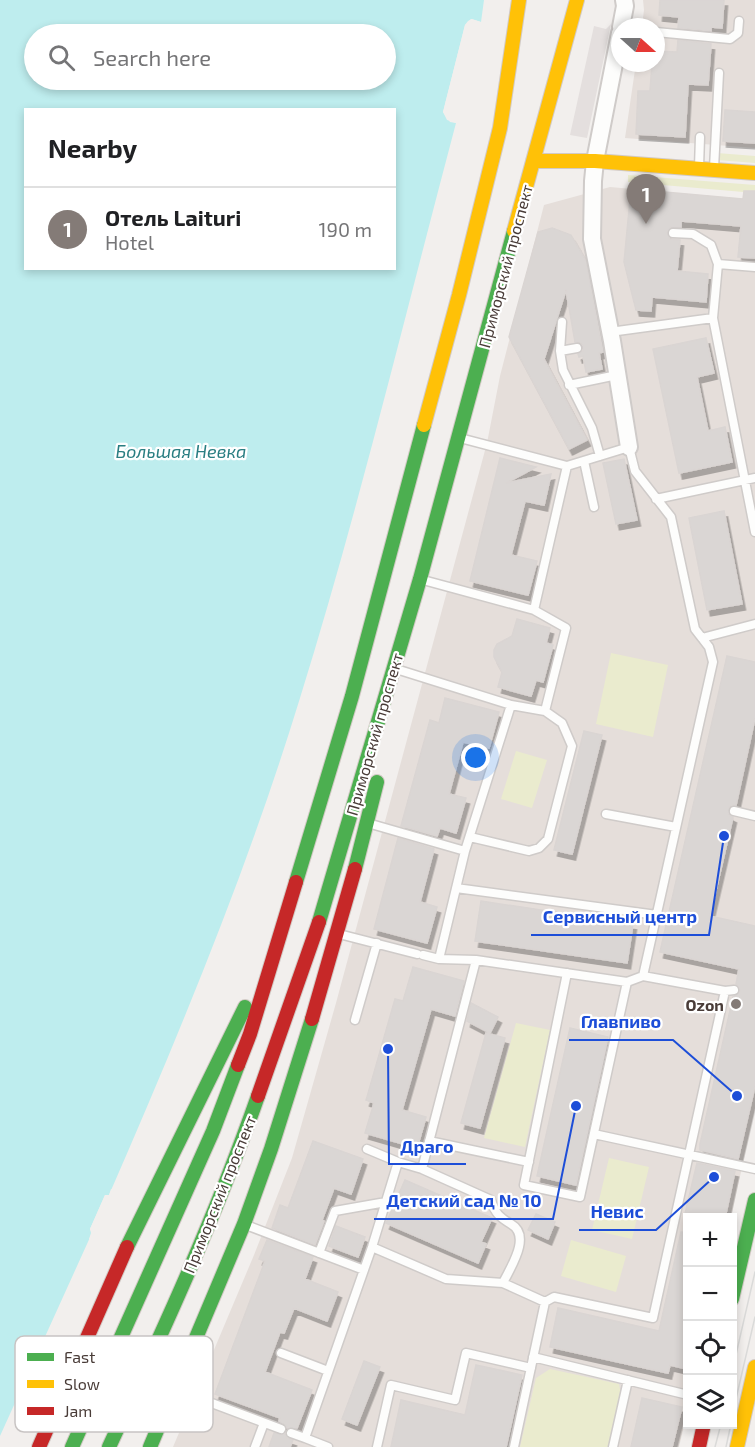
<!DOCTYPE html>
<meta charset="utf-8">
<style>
:root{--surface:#fff;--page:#f2f2f2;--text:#202124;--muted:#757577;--line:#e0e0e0;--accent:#847b77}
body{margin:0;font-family:"Exo 2",sans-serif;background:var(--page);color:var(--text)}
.controls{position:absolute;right:18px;bottom:18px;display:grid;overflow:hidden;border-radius:0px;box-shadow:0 3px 9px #0003}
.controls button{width:54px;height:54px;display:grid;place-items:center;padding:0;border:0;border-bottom:2px solid var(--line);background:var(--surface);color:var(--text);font:30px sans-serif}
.compass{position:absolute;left:611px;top:18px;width:54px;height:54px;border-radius:50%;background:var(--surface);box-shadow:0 3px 9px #0003;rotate:111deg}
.you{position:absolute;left:476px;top:758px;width:21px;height:21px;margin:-15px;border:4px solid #fff;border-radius:50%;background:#1a73e8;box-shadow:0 0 0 9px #1a73e833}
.badge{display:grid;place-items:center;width:39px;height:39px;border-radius:50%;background:var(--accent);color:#fff;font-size:20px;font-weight:700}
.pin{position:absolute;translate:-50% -50px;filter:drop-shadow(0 2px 3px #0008)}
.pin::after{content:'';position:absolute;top:32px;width:21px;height:18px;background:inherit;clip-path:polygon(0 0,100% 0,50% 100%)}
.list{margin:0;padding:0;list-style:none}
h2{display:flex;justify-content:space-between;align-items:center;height:78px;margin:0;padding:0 24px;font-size:26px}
h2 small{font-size:20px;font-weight:400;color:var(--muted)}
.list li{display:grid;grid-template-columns:39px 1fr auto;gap:18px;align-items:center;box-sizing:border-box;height:84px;padding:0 24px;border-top:2px solid var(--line)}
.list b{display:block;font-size:22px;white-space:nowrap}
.list p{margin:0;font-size:20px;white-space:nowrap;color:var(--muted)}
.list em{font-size:20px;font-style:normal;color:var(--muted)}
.icon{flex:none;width:33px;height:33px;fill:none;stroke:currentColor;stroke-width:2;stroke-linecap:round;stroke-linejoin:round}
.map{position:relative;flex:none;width:755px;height:1447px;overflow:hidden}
.search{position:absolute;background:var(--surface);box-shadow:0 3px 9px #0003;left:24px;top:24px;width:372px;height:66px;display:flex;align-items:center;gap:15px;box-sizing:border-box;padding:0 21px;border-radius:33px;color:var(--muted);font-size:22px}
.panel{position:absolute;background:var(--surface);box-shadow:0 3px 9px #0003;left:24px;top:108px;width:372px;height:162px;border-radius:0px}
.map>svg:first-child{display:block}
.residential{fill:#e5deda}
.green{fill:#eaebce}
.parking{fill:#e4dfde}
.water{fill:#beedee;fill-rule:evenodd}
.pier{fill:#f2efed}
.building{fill:#dad6d4;stroke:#dad5d3;stroke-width:1.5;filter:url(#shadow)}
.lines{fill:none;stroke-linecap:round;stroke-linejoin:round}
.lane-casing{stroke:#cfcbc9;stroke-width:11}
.street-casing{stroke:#cfcbc9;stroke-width:20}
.fast-casing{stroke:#d2cac5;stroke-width:16}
.slow-casing{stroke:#d2cac5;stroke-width:16}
.jam-casing{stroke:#d2cac5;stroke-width:16}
.lane{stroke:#fdfdfc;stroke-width:8}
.street{stroke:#fdfdfc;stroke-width:16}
.fast{stroke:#4caf50;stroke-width:14}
.slow{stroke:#ffc107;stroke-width:14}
.jam{stroke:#c62828;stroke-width:14}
.tram{stroke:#dadad9;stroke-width:1.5}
.poi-dot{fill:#847b77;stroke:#fff;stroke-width:2}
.labels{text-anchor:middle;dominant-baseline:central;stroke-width:4.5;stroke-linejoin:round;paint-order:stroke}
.street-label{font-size:16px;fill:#493c38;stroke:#fff}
.poi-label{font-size:16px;font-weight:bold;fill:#493c38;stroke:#fff;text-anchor:end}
.water-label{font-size:18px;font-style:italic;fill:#297e82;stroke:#fff}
.key{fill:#fff;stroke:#c8c4c3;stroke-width:1.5}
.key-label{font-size:16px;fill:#493c38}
.leader{fill:none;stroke:#1d4ed8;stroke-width:2}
.callout-dot{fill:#1d4ed8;stroke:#fff;stroke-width:2}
.callout-label{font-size:18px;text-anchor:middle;font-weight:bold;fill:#1d4ed8;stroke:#fff;stroke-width:4.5;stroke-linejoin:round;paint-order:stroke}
</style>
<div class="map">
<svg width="755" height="1447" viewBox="0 0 755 1447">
<defs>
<filter id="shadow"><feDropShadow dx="3.5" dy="6" stdDeviation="0" flood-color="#0004"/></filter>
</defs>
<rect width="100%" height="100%" fill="#f2efed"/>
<path class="residential" d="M643,0H755V148L625,138L636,63H656V27H642L644,10Z
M610,187L755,200V1109L731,1217L688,1218V1410L679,1447H173L254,1255L292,1158L336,1003L487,443L500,376L544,205Z"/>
<path class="green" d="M717,153L755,156V163L717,160Z
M628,175L755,185V193L628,182Z
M611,653L668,665L653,737L596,724Z
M516,751L547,760L532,808L501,799Z
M516,1023L550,1030L525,1147L484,1138Z
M609,1158L649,1167L632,1239L592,1230Z
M571,1240L626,1256L616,1292L561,1276Z
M550,1369L619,1384L621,1395L609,1447H520L536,1378Z"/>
<path class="parking" d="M611,24L587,138L570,135L594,26L606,29Z"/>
<path class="water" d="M0,0H484L481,22L471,19L465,25L443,112L450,122L456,123C405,315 359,508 300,698C248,868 180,1032 109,1195H105L90,1229L92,1233L0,1436ZM34,34H386V80H34ZM26,110H394V268H26Z"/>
<path class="pier" d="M472,19L481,22V25L472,22L468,26L446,113L449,118L457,120L456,123L447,120L443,112L465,25L468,21Z
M111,1189L114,1190L111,1197L107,1198L93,1230L95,1233L91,1240L89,1239L91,1233L90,1229L105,1195H109Z"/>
<path class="building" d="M660,0H724L722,28L711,27V31L678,28L679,17L659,15Z
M678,40L711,44L708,85L688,84L685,137L636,134L638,91H650L652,63H656V51L677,52Z
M725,110L755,112V143L723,141Z
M631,189L743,199L744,191H755V258L738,257L741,226L681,221V227H671L667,232L670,239L680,240L677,271L708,274L706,302L652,297L651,311L636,310L624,262Z
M552,228L571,235L586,261L603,352L599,353L602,369L586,372L583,356L579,357L578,354L583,351V346L580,342H575L566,290L544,359L587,440L569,449L509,337L538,232Z
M706,338L714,373L697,377L708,431L725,427L732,462L679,473L653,349Z
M500,458L536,467L506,483L551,474L544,505L525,501L511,555L537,561L528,595L470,581Z
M624,459L637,520L616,524L603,463Z
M724,511L742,604L707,610L689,518Z
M517,619L550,628L546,643L553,645L543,682L536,680L531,696L498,687L502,672L494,657V650L497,644L512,636Z
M727,656L755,662V718L736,805L730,806L728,810L729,815L733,817L710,916L755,926V1086L738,1159L700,1150V1144L733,997L740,992L739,987L736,984L739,969L660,952Z
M445,698L499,712L489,748L463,742L449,794L466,798L456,833L440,828L437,836L401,826L430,720L439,723Z
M584,731L602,735L572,854L554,850Z
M398,838L434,849L420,902L437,907L427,943L374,929Z
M481,901L633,924L627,963L475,941Z
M413,967L464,981L455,1016L431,1009L402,1110L426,1117L417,1148L365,1133L374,1103L366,1100L367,1097L395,999L403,1001Z
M471,1003L498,1017L490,1033L467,1021Z
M570,1028L608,1037L576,1185L537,1176Z
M486,1033L505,1038L480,1128L461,1123Z
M313,1141L363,1159L351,1194L334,1188L322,1220L324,1221L315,1245L272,1228L280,1205L288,1208Z
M697,1163L735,1171L725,1218H684Z
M405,1180L492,1218L481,1242L486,1244L478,1263L386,1223Z
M536,1214L555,1222L548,1239L528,1230Z
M336,1226L365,1237L358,1257L329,1246Z
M681,1232L687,1233V1369L670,1365L668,1373L550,1347L558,1308L659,1331Z
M267,1240L313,1257L305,1279L338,1292L327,1321L294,1308L284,1333L280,1332L265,1372L312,1390L297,1428H287L285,1425L279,1421L280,1418L215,1394L265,1261L259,1259Z
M364,1361L380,1367L357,1425L342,1419Z
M476,1365L522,1375L506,1447H391L401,1400L465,1415Z
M642,1398L682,1407L672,1447H631Z
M274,1433L285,1434L287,1438L293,1440L290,1447H269Z"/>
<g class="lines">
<g class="lane-casing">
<path id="lane" d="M656,32L730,39L738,33L739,21
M699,167L700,137
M714,168L719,73
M673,233L693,234L711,245L718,264L713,318L755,532
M718,264L755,267
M562,322L560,351L563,370L592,428L600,456
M610,332L713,318
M560,351L577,348
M569,385L617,375
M584,461L594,507
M656,499L755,478
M423,580L534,610
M702,638L755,624
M396,669L511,705
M734,811L755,816
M606,814L676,827
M371,824L465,851
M470,837L529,851L539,848L548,839L572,746L562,723L545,711
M456,888L657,915
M339,934L417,954
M423,955L439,959
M476,960L627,982L643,976L713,662L709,647L695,629L671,517L635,471L629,447L567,466
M567,973L524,1185L580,1197L627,982
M643,976L725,991L734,990
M355,1020L377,943
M594,1134L755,1169
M429,1141L529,1162
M367,1149L398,1162
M422,1169L491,1200C495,1213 499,1217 511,1224C532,1236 510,1268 503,1283
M246,1225L364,1270
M372,1247L446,1279L503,1283L545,1302
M319,1253L335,1211L386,1202
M281,1353L328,1371
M533,1357L688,1395
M177,1390L281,1429
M291,1433L305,1438
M255,1447L264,1423
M328,1447L305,1438L372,1247L398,1162L422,1169L476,960L439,959L465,851L511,705L545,711L566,628L534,610L567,466L460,438
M377,1447L391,1385L455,1400L466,1353L531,1368
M514,1447L545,1302L554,1297L653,1318L725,991
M613,1447L628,1380"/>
</g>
<g class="street-casing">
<path id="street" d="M621,27L625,6L624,0
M620,33L595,161L593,181L592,239L612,341L629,447"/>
</g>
<g class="fast-casing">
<path id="fast" d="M355,869L377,782
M296,882L352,696L424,425
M319,922L420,579L514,231
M127,1247L245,1007
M732,1299L755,1200
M72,1447L213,1131L238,1065
M109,1447C163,1331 216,1216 258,1096
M150,1447L244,1224L271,1149L312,1019"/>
</g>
<g class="slow-casing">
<path id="slow" d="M533,161H595L755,173
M514,231L577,0
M424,425L459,295L500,128L519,0
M737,1447L755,1367"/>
</g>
<g class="jam-casing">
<path id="jam" d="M312,1019L355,869
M238,1065L250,1034L296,882
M258,1096L319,922
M39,1447L127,1247
M699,1447L704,1424"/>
</g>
<use href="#lane" class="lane"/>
<use href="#street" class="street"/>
<use href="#fast" class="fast"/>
<use href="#slow" class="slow"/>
<use href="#jam" class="jam"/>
<path class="tram" d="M732,1372L755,1272
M732,1416L755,1317
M715,1447L721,1424
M726,1447L731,1424"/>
</g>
<circle class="poi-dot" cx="736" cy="1004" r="6"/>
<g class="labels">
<g class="street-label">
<text transform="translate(505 266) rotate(-75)">Приморский проспект</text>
<text transform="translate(374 734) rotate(-74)">Приморский проспект</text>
<text transform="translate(219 1194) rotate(-68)">Приморский проспект</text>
</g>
<g class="poi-label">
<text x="724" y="1004">Ozon</text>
</g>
<g class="water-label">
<text x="181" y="451">Большая Невка</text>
</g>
</g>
<rect x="15" y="1336" width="198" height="96" rx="9" class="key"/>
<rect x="27" y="1353" width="27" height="8" fill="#4caf50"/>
<rect x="27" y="1380" width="27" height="8" fill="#ffc107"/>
<rect x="27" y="1407" width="27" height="8" fill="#c62828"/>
<g class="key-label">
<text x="64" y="1363">Fast</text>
<text x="64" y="1390">Slow</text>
<text x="64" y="1417">Jam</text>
</g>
<path class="leader" d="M724 836L709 935H531M737 1096L673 1040H569M388 1049L389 1164H466M576 1106L553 1219H374M714 1177L656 1230H579"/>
<g class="callout-dot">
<circle cx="724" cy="836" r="6"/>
<circle cx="737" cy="1096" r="6"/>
<circle cx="388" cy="1049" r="6"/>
<circle cx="576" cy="1106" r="6"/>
<circle cx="714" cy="1177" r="6"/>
</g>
<g class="callout-label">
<text x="620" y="923">Сервисный центр</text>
<text x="621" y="1028">Главпиво</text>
<text x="427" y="1153">Драго</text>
<text x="464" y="1207">Детский сад № 10</text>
<text x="617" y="1218">Невис</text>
</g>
</svg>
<div class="controls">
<button>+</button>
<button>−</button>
<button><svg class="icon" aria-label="locate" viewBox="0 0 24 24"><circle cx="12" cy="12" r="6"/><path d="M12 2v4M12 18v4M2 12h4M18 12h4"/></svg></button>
<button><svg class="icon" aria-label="layers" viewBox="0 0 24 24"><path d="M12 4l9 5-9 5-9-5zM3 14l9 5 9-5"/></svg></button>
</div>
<svg class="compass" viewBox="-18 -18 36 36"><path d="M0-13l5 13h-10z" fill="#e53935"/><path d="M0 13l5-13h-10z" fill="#757577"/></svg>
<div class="you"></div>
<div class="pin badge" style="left:646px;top:224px">1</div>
<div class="search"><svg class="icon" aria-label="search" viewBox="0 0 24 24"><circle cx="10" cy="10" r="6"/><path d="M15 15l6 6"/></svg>Search here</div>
<section class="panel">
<h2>Nearby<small></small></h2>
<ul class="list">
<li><span class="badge">1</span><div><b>Отель Laituri</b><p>Hotel</p></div><em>190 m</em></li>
</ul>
</section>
</div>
